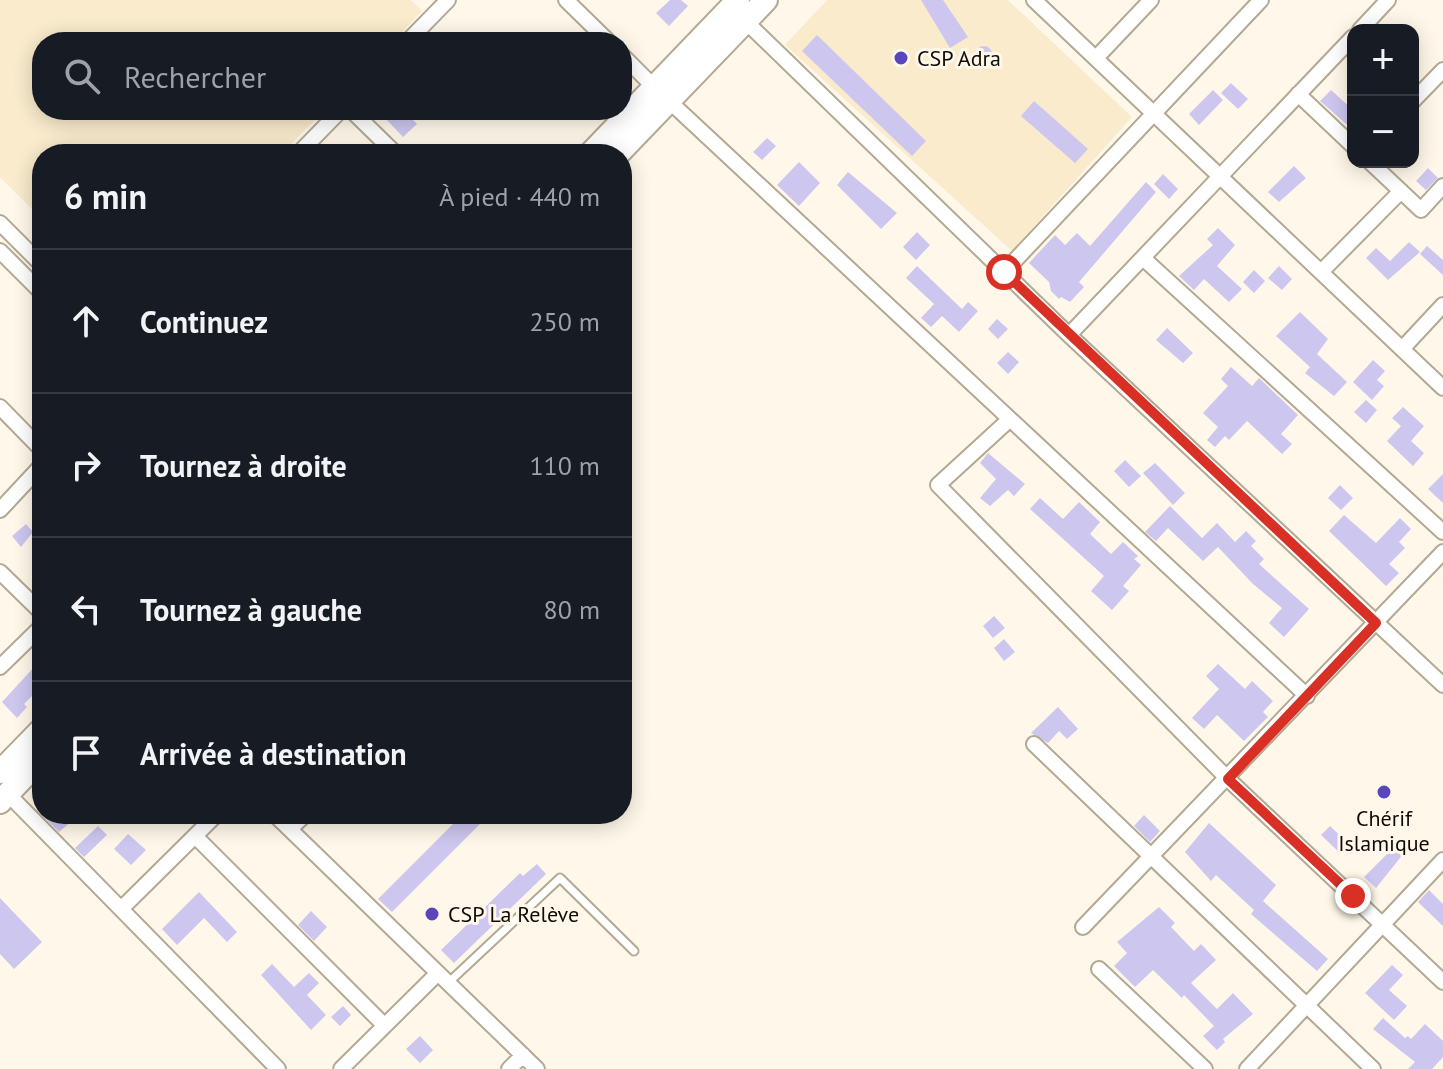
<!DOCTYPE html>
<html lang="fr">
<meta charset="utf-8">
<style>
:root{--surface:#171b24;--page:#242831;--text:#f1f3f6;--muted:#9ea1a6;--line:#363941}
body{margin:0;font-family:"PT Sans",sans-serif;background:var(--page);color:var(--text)}
.controls{position:absolute;right:24px;top:24px;display:grid;overflow:hidden;border-radius:16px;box-shadow:0 4px 20px #0003}
.controls button{width:72px;height:72px;display:grid;place-items:center;padding:0;border:0;border-bottom:2px solid var(--line);background:var(--surface);color:var(--text);font:40px sans-serif}
.stop{position:absolute;width:24px;height:24px;margin:-18px;border:6px solid #d93025;border-radius:50%;background:#fff}
.stop.end{background:#d93025;border-color:#fff;box-shadow:0 2px 8px #0008}
.list{margin:0;padding:0;list-style:none}
h2{display:flex;justify-content:space-between;align-items:center;height:104px;margin:0;padding:0 32px;font-size:34px}
h2 small{font-size:26px;font-weight:400;color:var(--muted)}
.list li{display:grid;grid-template-columns:52px 1fr auto;gap:24px;align-items:center;box-sizing:border-box;height:144px;padding:0 32px;border-top:2px solid var(--line)}
.list b{display:block;font-size:30px;white-space:nowrap}
.list em{font-size:26px;font-style:normal;color:var(--muted)}
.icon{flex:none;width:44px;height:44px;fill:none;stroke:currentColor;stroke-width:2;stroke-linecap:round;stroke-linejoin:round}
.map{position:relative;flex:none;width:1443px;height:1069px;overflow:hidden}
.search{position:absolute;background:var(--surface);box-shadow:0 4px 20px #0003;left:32px;top:32px;width:600px;height:88px;display:flex;align-items:center;gap:20px;box-sizing:border-box;padding:0 28px;border-radius:32px;color:var(--muted);font-size:30px}
.panel{position:absolute;background:var(--surface);box-shadow:0 4px 20px #0003;left:32px;top:144px;width:600px;height:680px;border-radius:32px}
.map>svg:first-child{display:block}
.built{fill:#f9ebcc}
.building{fill:#cdc6ef}
.lines{fill:none;stroke-linecap:round;stroke-linejoin:round}
.service-casing{stroke:#b3a992;stroke-width:11}
.minor-casing{stroke:#b3a992;stroke-width:18}
.secondary-casing{stroke:#b3a992;stroke-width:26}
.service{stroke:#fff;stroke-width:7}
.minor{stroke:#fff;stroke-width:14}
.secondary{stroke:#fff;stroke-width:22}
.route{stroke:#d93025;stroke-width:10}
.poi-dot{fill:#5b45bd;stroke:#fff8ea;stroke-width:3}
.labels{text-anchor:middle;dominant-baseline:central;stroke-width:6;stroke-linejoin:round;paint-order:stroke}
.poi-label{font-size:22px;fill:#100c05;stroke:#fff8ea;text-anchor:start}
</style>
<div class="map">
<svg width="1443" height="1069" viewBox="0 0 1443 1069">
<rect width="100%" height="100%" fill="#fff8ea"/>
<path class="built" d="M0,0H411L422,11L392,42H42V110H325L281,154H42V219L0,177Z
M827,0H1008L1132,117L1012,251L785,45Z"/>
<path class="building" d="M670,0H681L688,6L669,26L656,13Z
M921,0H943L968,37L950,48Z
M817,35L926,141L912,156L802,51Z
M976 54a8 8 0 1 1 16 0a8 8 0 1 1-16 0Z
M1231,83L1248,99L1238,109L1221,93Z
M1213,90L1223,100L1199,125L1189,114Z
M1331,90L1353,110V130L1320,101Z
M1034,101L1088,149L1075,163L1021,116Z
M396,110H404L417,124L403,137L386,119Z
M767,138L776,146L762,160L753,152Z
M799,162L820,183L799,206L777,185Z
M1294,166L1306,178L1279,202L1268,192Z
M1428,168L1438,178L1426,190L1416,181Z
M848,172L897,213L881,229L837,185Z
M1163,174L1178,189L1169,199L1154,184Z
M1146,182L1156,192L1079,282L1084,287L1070,302L1061,297L1059,299L1051,291L1049,282L1029,263L1055,235L1065,245L1077,233L1090,246Z
M1218,228L1235,245L1217,266L1242,289L1229,302L1204,279L1194,290L1179,276L1213,245L1207,239Z
M917,232L930,245L916,260L903,247Z
M1409,242L1420,252L1388,280L1366,258L1376,248L1390,261Z
M1427,246L1443,260V275L1420,254Z
M917,266L962,309L968,302L978,311L959,332L942,316L931,327L921,318L934,304L906,278Z
M1279,266L1292,279L1282,290L1268,278Z
M1254,270L1265,281L1254,293L1243,282Z
M1300,312L1328,339L1317,354L1347,382L1334,396L1305,373L1310,367L1276,336Z
M997,319L1008,329L998,339L988,329Z
M1167,328L1193,353L1183,363L1156,340Z
M1008,352L1019,362L1008,374L997,363Z
M1373,360L1385,371L1377,380L1384,386L1372,400L1353,382Z
M1231,367L1252,386L1259,378L1298,415L1281,434L1292,444L1282,454L1247,421L1229,440L1225,436L1215,447L1207,440L1218,427L1203,413L1228,386L1221,379Z
M1366,400L1377,410L1366,423L1354,412Z
M1403,407L1424,426L1411,441L1424,453L1413,466L1387,441L1401,426L1392,418Z
M988,453L1025,484L1014,496L1008,490L990,506L980,498L996,479L980,463Z
M1125,460L1141,476L1129,487L1114,471Z
M1155,463L1185,493L1173,505L1143,473Z
M1443,474V503L1428,489Z
M1340,485L1353,498L1341,510L1328,498Z
M1040,498L1063,519L1079,502L1100,522L1090,534L1111,554L1123,542L1138,556L1134,559L1141,565L1123,586L1129,591L1112,610L1091,591L1104,576L1030,509Z
M1170,506L1202,538L1217,523L1235,542L1246,531L1256,541L1251,546L1264,559L1259,564L1309,609L1284,637L1269,623L1282,608L1253,584L1218,547L1203,561L1168,528L1156,541L1145,532Z
M1344,515L1376,543L1400,518L1411,529L1399,542L1405,548L1389,564L1399,573L1386,586L1329,531Z
M26,524L33,532L21,547L12,536Z
M994,616L1005,628L993,638L983,626Z
M1004,639L1015,652L1004,661L994,648Z
M1218,664L1245,689L1252,681L1273,701L1263,712L1268,717L1244,741L1217,715L1204,729L1192,718L1219,689L1206,676Z
M36,665L42,671V686L24,704L27,707L17,718L2,702Z
M1058,707L1078,729L1067,739L1059,731L1048,743L1031,733Z
M54,814H80L59,832L47,820Z
M463,814H474L482,822L392,912L378,899Z
M1144,815L1160,831L1150,842L1134,826Z
M1209,823L1276,885L1263,901L1328,959L1317,971L1251,914L1254,910L1216,875L1211,881L1185,852Z
M98,826L107,835L84,857L75,848Z
M1330,826L1350,845L1341,854L1321,835Z
M128,834L146,850L131,865L114,849Z
M1390,839L1404,853L1376,888L1364,877L1387,854L1381,848Z
M537,864L546,874L454,963L441,950L520,873L523,876Z
M1429,890L1443,904V926L1418,902Z
M199,892L237,932L227,942L204,918L177,945L162,929Z
M0,898L42,942L14,969L0,954Z
M1159,907L1175,923L1171,927L1194,951L1201,944L1216,960L1191,983L1217,1009L1233,993L1253,1014L1223,1039L1225,1042L1217,1050L1203,1036L1214,1026L1184,995L1182,998L1153,970L1135,987L1114,966L1127,953L1117,942Z
M311,911L327,927L314,941L298,925Z
M272,964L294,987L309,973L319,983L307,995L326,1015L311,1030L261,975Z
M1392,965L1403,975L1389,990L1407,1006L1394,1020L1365,993Z
M343,1006L351,1015L340,1026L331,1017Z
M1383,1018L1405,1038L1408,1036L1411,1039L1425,1024L1443,1041V1057L1432,1069H1408L1415,1062L1373,1029Z
M420,1036L433,1050L420,1063L406,1049Z"/>
<g class="lines">
<g class="service-casing">
<path id="service" d="M448,983L560,878L634,951"/>
</g>
<g class="minor-casing">
<path id="minor" d="M566,0L609,42
M1034,0L1443,388
M740,16L1069,335L1443,685
M1360,30L1388,0
M407,42L448,0
M622,55L654,87
M1096,58L1151,0
M1298,94L1353,146
M668,100L1307,696
M1413,101L1443,70
M351,110L396,154
M298,154L341,110
M1370,162L1421,210L1443,186
M0,223L42,265
M0,251L42,293
M1143,258L1443,532
M1004,272L1261,0
M1321,272L1401,191
M1069,335L1353,37
M1402,349L1443,305
M0,407L42,450
M1010,419L938,485L1228,779L1443,982
M0,510L42,465
M0,572L42,613
M0,667L42,626
M1034,744L1373,1069
M8,794L278,1069
M274,814L537,1069
M290,829L306,814
M195,836L384,1025
M121,909L217,814
M1083,927L1443,552
M1099,969L1205,1069
M341,1069L438,973
M509,1069L523,1055
M1247,1069L1443,860"/>
</g>
<g class="secondary-casing">
<path id="secondary" d="M590,154L738,0
M618,154L766,0
M0,772L42,729
M0,802L42,758"/>
</g>
<use href="#service" class="service"/>
<use href="#minor" class="minor"/>
<use href="#secondary" class="secondary"/>
</g>
<g class="lines">
<path class="route" d="M1004,272L1376,623L1228,779L1353,896"/>
</g>
<g class="poi-dot">
<circle cx="901" cy="58" r="8"/>
<circle cx="1384" cy="792" r="8"/>
<circle cx="432" cy="914" r="8"/>
</g>
<g class="labels">
<g class="poi-label">
<text x="917" y="58">CSP Adra</text>
<text x="1384" y="818" text-anchor="middle">Chérif<tspan x="1384" dy="25">Islamique</tspan></text>
<text x="448" y="914">CSP La Relève</text>
</g>
</g>
</svg>
<div class="controls">
<button>+</button>
<button>−</button>
</div>
<div class="stop" style="left:1004px;top:272px"></div>
<div class="stop end" style="left:1353px;top:896px"></div>
<div class="search"><svg class="icon" aria-label="search" viewBox="0 0 24 24"><circle cx="10" cy="10" r="6"/><path d="M15 15l6 6"/></svg>Rechercher</div>
<section class="panel">
<h2>6 min<small>À pied · 440 m</small></h2>
<ul class="list">
<li><svg class="icon" aria-label="ahead" viewBox="0 0 24 24"><path d="M12 20V5M6 11l6-6 6 6"/></svg><div><b>Continuez</b></div><em>250 m</em></li>
<li><svg class="icon" aria-label="right" viewBox="0 0 24 24"><path d="M7 20v-9h11M14 6l5 5-5 5"/></svg><div><b>Tournez à droite</b></div><em>110 m</em></li>
<li><svg class="icon" aria-label="left" viewBox="0 0 24 24"><path d="M17 20v-9H6M10 6l-5 5 5 5"/></svg><div><b>Tournez à gauche</b></div><em>80 m</em></li>
<li><svg class="icon" aria-label="arrive" viewBox="0 0 24 24"><path d="M6 21V4h12l-3 4 3 4H6"/></svg><div><b>Arrivée à destination</b></div></li>
</ul>
</section>
</div>
